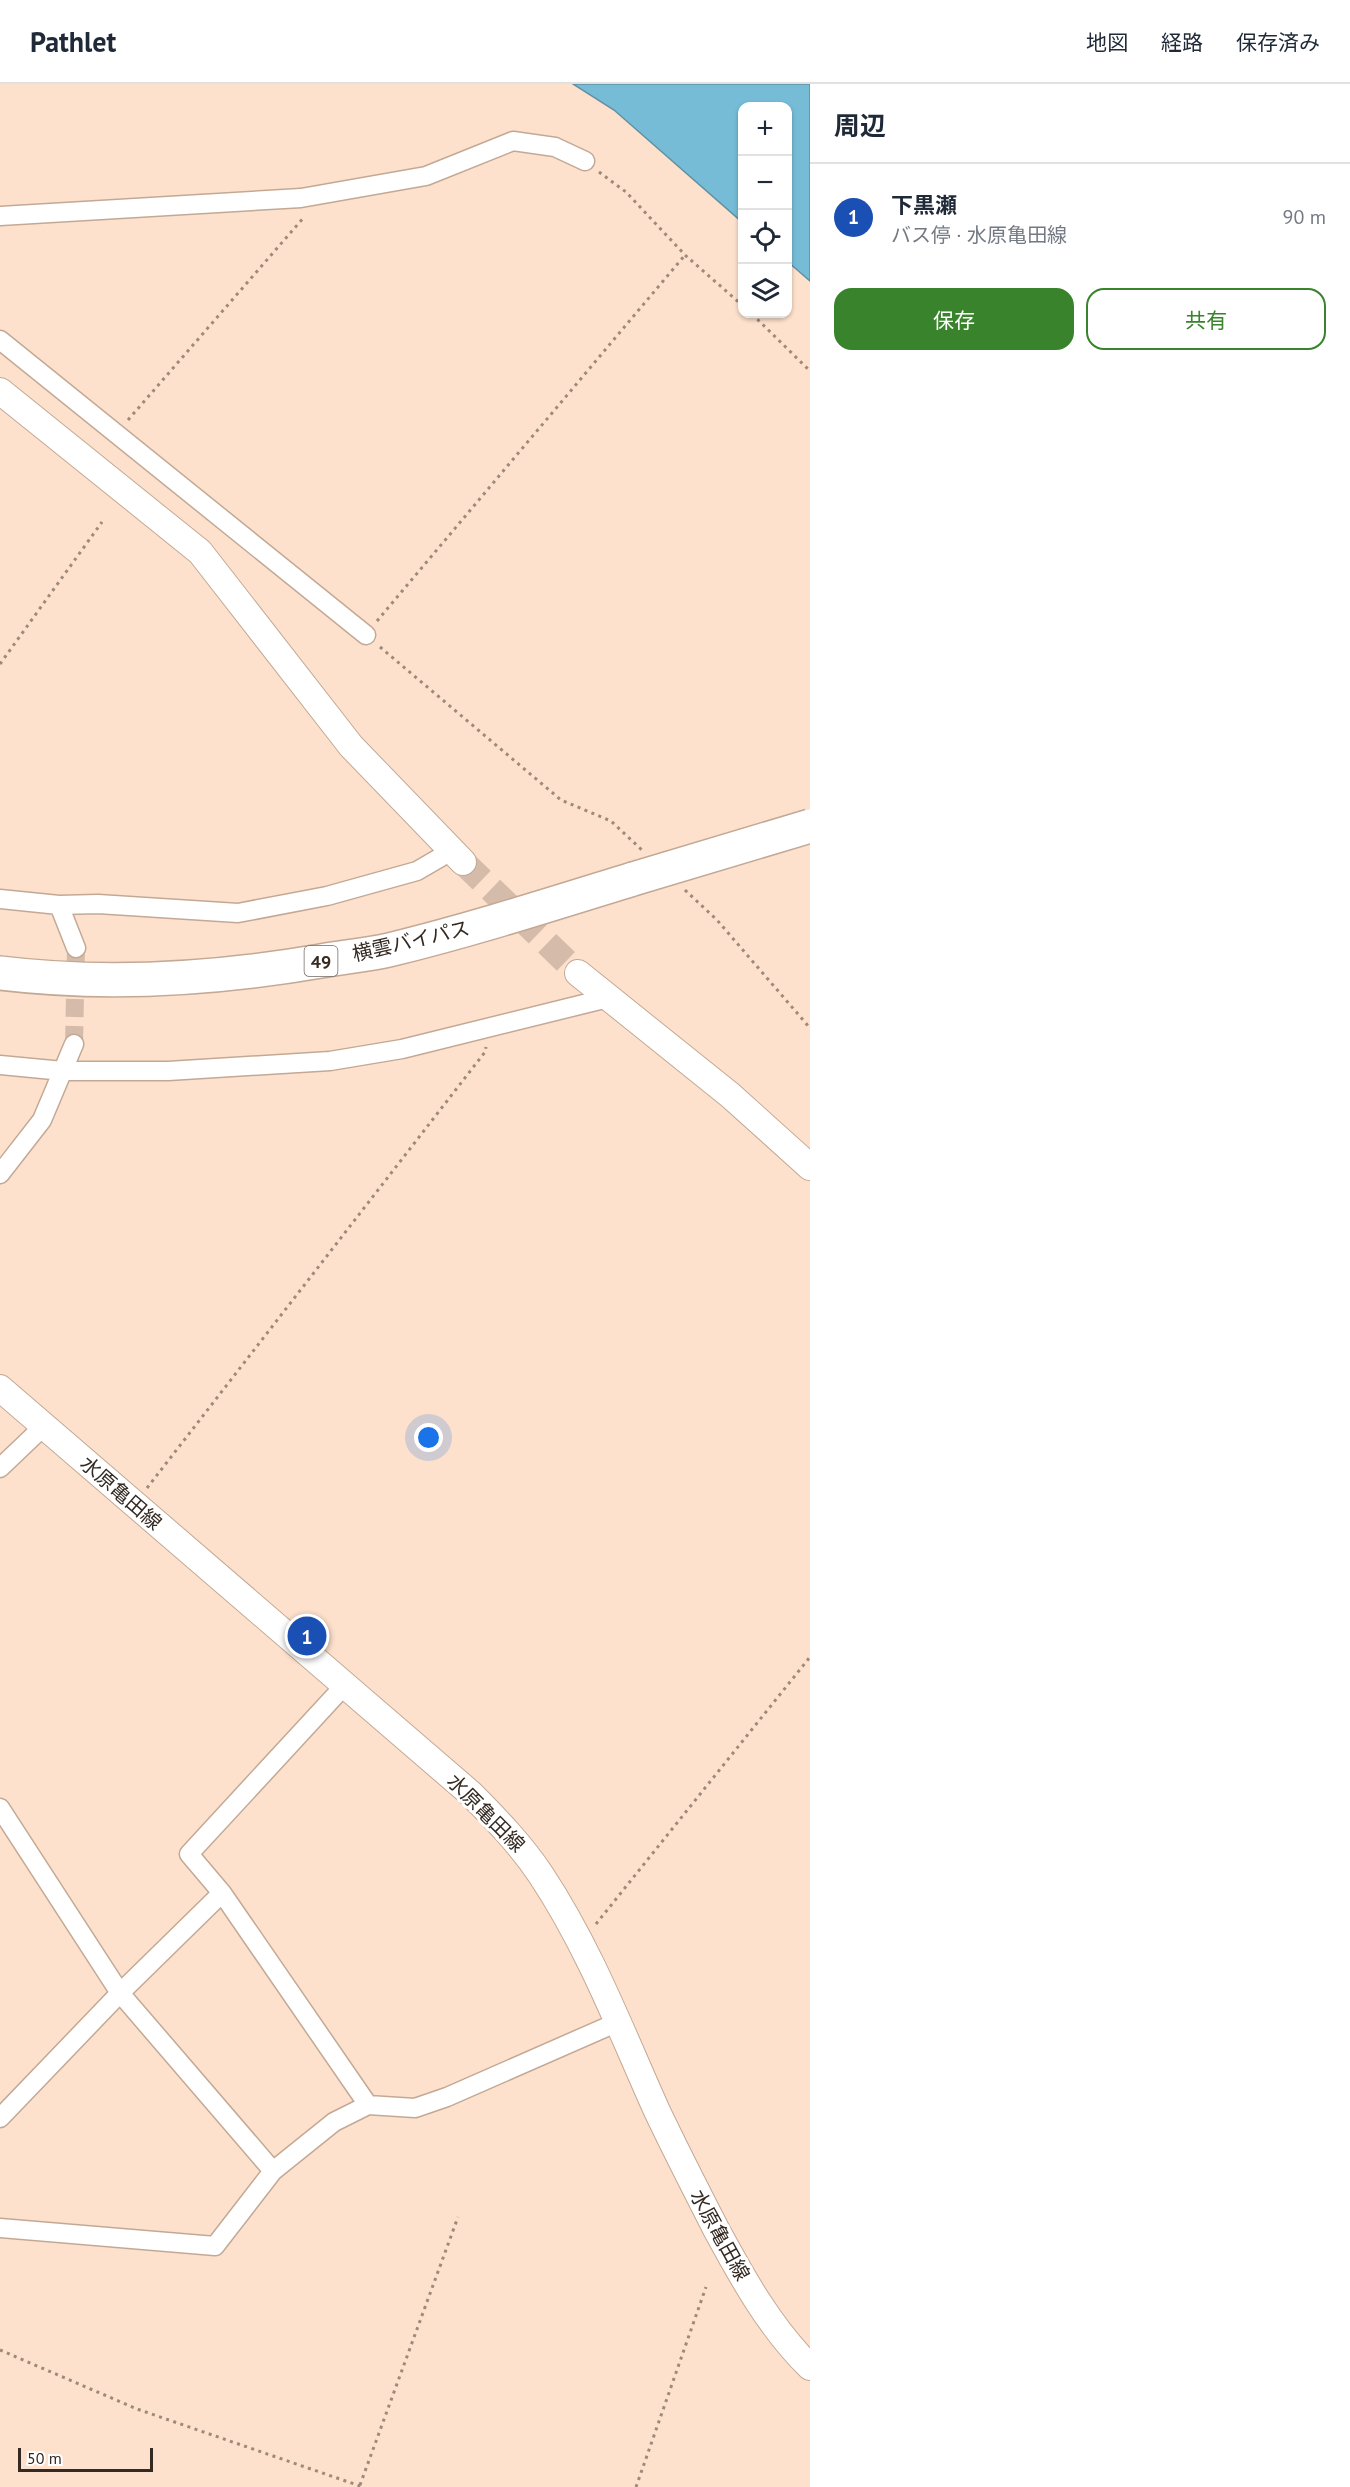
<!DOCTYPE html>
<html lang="ja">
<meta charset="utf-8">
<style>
:root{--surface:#fff;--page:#f2f2f3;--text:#1f2937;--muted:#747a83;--line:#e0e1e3;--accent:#38832b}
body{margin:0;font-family:"PT Sans","Noto Sans JP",sans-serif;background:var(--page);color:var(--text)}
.controls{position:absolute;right:18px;top:18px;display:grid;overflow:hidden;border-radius:12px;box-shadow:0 2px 4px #0004}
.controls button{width:54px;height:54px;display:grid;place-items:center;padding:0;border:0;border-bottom:2px solid var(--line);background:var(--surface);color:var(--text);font:30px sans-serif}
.scale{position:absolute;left:18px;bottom:15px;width:135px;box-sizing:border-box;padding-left:6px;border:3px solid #342a22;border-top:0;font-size:16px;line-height:21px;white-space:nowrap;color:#342a22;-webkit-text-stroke:4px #fff;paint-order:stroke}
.you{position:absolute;left:429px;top:1354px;width:21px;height:21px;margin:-15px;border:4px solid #fff;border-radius:50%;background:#1a73e8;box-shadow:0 0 0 9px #1a73e833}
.badge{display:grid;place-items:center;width:39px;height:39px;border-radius:50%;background:var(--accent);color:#fff;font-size:20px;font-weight:700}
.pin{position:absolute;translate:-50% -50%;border:3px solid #fff;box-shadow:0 2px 6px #0006}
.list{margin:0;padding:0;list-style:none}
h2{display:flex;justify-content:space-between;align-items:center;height:78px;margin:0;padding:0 24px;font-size:26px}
h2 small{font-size:20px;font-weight:400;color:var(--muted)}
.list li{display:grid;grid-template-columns:39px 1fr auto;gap:18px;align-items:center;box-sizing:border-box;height:108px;padding:0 24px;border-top:2px solid var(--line)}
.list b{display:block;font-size:22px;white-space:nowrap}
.list p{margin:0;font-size:20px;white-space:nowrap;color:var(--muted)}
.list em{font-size:20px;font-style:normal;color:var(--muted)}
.actions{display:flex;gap:12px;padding:18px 24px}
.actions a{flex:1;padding:14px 0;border:2px solid var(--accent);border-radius:18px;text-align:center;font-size:21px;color:var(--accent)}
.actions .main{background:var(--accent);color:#fff}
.icon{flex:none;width:33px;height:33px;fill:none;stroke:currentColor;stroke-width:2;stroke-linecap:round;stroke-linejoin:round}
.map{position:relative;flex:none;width:810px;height:2403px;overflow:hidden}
header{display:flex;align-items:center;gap:36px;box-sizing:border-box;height:84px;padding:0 30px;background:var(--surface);border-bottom:2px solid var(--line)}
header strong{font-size:28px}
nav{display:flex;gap:33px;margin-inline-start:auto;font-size:21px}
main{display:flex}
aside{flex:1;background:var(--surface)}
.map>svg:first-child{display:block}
.water{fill:#76bcd7;stroke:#6290a1;stroke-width:1.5}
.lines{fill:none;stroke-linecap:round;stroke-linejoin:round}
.street-tunnel{stroke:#d5bcaa;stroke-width:18;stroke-dasharray:18 9;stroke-linecap:butt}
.secondary-tunnel{stroke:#d5bcaa;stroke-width:26;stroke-dasharray:26 13;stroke-linecap:butt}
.street-casing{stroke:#c3a995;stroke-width:21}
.secondary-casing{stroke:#c3a995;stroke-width:28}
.highway-casing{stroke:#c3a995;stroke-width:36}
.path{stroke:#9d8a7b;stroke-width:3;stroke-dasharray:3 4.5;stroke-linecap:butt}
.street{stroke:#fff;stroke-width:18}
.secondary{stroke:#fff;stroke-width:26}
.highway{stroke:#fff;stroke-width:33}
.highway-bridge-casing{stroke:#c3a995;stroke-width:36;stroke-linecap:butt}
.highway-bridge{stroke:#fff;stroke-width:33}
.labels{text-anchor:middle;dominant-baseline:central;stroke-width:6;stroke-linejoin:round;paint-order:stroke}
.shield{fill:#fff;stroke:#716a64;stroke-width:1.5}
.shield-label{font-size:18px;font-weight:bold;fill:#342a22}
.street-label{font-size:20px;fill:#342a22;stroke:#fff}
</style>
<header>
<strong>Pathlet</strong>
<nav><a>地図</a><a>経路</a><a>保存済み</a></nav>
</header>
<main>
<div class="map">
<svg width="810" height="2403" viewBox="0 0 810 2403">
<rect width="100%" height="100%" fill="#fde1cc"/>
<path class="water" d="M573,0H810V197L788,178V22H742V138L614,26Z"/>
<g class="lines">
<path class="street-tunnel" d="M74,960L76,864"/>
<path class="secondary-tunnel" d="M463,778L578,889"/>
<g class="street-casing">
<path id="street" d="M0,132L301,114L426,92L513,57L555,63L585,77
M0,256L366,551
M0,815L59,821L98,820L238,829L327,812L417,787L453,766
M59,821L76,864
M0,981L63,987H168L330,977L402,965L608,914
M0,1090L42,1036L74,960
M0,1384L44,1342
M344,1602L189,1770L222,1809L368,2021
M0,1724L120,1909L273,2087
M0,2034L120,1909L222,1809
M0,2144L215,2162L273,2087L334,2038L368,2021L415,2024L447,2013L618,1938"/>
</g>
<g class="secondary-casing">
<path id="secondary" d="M0,307L200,468L351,662L463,778
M578,889L730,1011L810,1083
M0,1304L470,1709C496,1735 521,1761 541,1791C590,1865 621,1947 657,2027C676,2067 696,2106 716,2145C742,2193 770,2244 810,2283"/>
</g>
<g class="highway-casing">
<path id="highway" d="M0,889C106,902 216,895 321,877C344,873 367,871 389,866C471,846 552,820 633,795"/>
</g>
<path class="path" d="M599,88L626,108L685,171L742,221
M752,230L810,287
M128,336L305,132
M377,537L685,171
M380,563L561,716L611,737L643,767
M0,580L102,438
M685,806L717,836L810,944
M147,1404L485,968L486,963
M596,1840L810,1573
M0,2266L137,2325L363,2403
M360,2401L458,2133
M636,2403L706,2203"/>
<use href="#street" class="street"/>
<use href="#secondary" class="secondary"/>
<use href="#highway" class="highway"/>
<g class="highway-bridge-casing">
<path id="highway-bridge" d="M633,795L810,742"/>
</g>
<use href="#highway-bridge" class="highway-bridge"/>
</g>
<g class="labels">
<rect class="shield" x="304.5" y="862" width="33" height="30" rx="4.5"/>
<g class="shield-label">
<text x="321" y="877">49</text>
</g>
<g class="street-label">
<text transform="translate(411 857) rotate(-13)">横雲バイパス</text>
<text transform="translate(121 1409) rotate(41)">水原亀田線</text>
<text transform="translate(486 1729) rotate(45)">水原亀田線</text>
<text transform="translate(720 2151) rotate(61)">水原亀田線</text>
</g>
</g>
</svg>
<div class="controls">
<button>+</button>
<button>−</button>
<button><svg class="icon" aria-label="locate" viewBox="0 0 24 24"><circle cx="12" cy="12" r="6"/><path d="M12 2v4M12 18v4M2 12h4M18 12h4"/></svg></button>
<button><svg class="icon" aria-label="layers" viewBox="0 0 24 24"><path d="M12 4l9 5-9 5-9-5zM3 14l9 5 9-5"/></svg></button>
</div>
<div class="scale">50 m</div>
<div class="you"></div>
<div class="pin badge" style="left:307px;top:1552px;background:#1a4fb4">1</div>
</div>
<aside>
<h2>周辺<small></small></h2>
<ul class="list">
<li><span class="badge" style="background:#1a4fb4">1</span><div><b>下黒瀬</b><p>バス停 · 水原亀田線</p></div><em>90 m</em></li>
</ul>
<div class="actions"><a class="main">保存</a><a>共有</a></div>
</aside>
</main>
